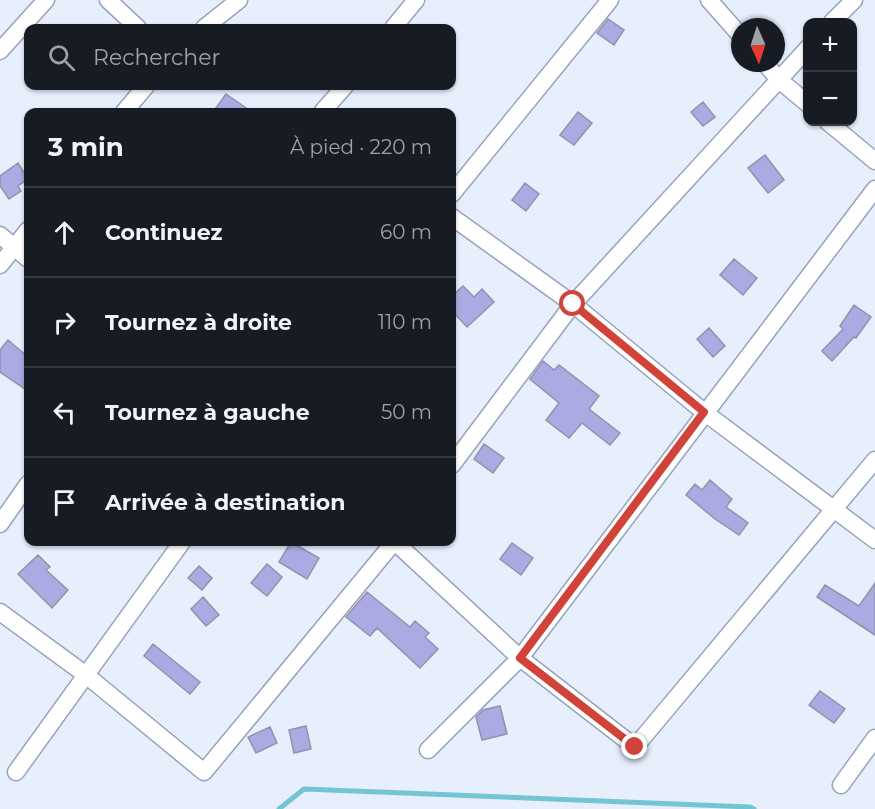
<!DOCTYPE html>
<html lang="fr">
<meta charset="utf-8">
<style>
:root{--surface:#171b24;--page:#242831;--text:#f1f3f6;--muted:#9ea1a6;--line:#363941}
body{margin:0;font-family:Montserrat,sans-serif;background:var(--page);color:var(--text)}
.controls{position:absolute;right:18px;top:18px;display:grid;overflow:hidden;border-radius:12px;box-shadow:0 2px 4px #0004}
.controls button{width:54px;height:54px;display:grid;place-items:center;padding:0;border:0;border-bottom:2px solid var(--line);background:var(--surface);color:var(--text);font:30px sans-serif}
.compass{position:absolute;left:731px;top:18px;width:54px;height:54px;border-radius:50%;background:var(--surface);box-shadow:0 2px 4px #0004;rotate:177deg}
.stop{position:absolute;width:18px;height:18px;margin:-14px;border:4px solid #d14339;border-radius:50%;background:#fff}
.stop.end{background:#d14339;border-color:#fff;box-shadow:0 2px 6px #0008}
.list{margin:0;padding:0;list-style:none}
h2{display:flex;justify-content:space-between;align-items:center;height:78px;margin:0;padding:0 24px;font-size:26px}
h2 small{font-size:20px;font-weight:400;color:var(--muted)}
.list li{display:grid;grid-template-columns:39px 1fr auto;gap:18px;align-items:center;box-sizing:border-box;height:90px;padding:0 24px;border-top:2px solid var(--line)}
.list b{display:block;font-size:22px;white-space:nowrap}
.list em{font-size:20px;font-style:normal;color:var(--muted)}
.icon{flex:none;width:33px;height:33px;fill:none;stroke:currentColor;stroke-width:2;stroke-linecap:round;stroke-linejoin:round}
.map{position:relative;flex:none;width:875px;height:809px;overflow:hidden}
.search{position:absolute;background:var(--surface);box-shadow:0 2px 4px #0004;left:24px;top:24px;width:432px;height:66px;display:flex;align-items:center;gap:15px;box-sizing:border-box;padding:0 21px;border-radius:12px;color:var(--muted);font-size:22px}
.panel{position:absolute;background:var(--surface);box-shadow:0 2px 4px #0004;left:24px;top:108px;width:432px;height:438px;border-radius:12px}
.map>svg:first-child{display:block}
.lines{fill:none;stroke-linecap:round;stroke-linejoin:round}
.stream{stroke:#75c4d1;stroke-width:5}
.building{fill:#abaae2;stroke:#9292aa;stroke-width:1.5}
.street-casing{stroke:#96a3b9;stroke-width:19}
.street{stroke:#fff;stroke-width:16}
.route{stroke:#d14339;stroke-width:8}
</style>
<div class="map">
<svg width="875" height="809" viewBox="0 0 875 809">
<rect width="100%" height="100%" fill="#e7effd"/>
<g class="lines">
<path class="stream" d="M279,809L304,789L750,807L754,809"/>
</g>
<path class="building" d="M608,19L624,30L614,45L597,33Z
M226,94L252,112H213Z
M703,102L715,117L703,126L691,112Z
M578,112L592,123L574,145L560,135Z
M765,155L784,180L768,193L748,168Z
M18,163L28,179L18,186L21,191L9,199L0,186V176Z
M525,183L539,194L526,211L512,200Z
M734,259L757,278L743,295L720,275Z
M463,286L474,297L482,289L494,302L467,327L452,311V296Z
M854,305L871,317L856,338L854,337L832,361L822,351L843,329L840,326Z
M709,328L725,346L713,357L697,339Z
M8,340L28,357V391L0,372V350Z
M543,361L554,370L559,365L599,396L589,409L620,433L610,445L582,423L569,438L546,420L559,403L530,379Z
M484,444L504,458L493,473L474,459Z
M710,480L732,499L726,507L748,523L739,535L715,519L686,495L695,484L702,490Z
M291,542L319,558L307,579L279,562Z
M512,543L533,558L521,575L500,559Z
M38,555L50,567L46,570L68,590L52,608L18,574Z
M267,564L282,577L267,596L251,583Z
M199,566L212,578L202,590L188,578Z
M875,583V635L817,597L825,585L859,606Z
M367,592L410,627L415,621L429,633L425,637L438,649L420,668L377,628L370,636L346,617Z
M203,597L219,615L206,626L191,609Z
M153,644L200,682L190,694L144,656Z
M820,691L845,709L834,723L809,705Z
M500,706L507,734L482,740L476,717L483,710Z
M306,726L311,749L294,753L289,730Z
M270,727L277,743L256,753L248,737Z"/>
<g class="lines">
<g class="street-casing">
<path id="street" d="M108,0L138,28
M709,0L740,35
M832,22L854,0
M204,28L239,0
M393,28L416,0
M0,51L46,0
M765,63L778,79L808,104
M124,112L146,86
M322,112L345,86
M828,122L875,161
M452,194L610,0
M452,217L573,304L704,412L875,540
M0,235L28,259
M0,265L28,230
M452,465L573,304L808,48
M0,524L28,484
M395,542L520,658L635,747L875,460
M0,612L86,675L204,772L394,542
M428,750L520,658L875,189
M16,772L182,542
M841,785L875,738"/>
</g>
<use href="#street" class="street"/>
</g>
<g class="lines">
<path class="route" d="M573,304L704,412L520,658L635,747"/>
</g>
</svg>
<div class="controls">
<button>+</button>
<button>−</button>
</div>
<svg class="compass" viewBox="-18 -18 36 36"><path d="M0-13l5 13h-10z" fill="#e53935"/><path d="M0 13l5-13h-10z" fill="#9ea1a6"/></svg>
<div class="stop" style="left:573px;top:304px"></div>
<div class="stop end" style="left:635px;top:747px"></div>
<div class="search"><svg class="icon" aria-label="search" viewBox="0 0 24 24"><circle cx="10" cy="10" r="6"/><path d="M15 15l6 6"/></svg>Rechercher</div>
<section class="panel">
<h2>3 min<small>À pied · 220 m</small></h2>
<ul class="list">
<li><svg class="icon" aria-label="ahead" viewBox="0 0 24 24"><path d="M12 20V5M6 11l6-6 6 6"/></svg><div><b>Continuez</b></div><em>60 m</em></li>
<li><svg class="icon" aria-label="right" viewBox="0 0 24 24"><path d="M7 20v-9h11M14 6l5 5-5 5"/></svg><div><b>Tournez à droite</b></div><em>110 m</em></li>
<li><svg class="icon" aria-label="left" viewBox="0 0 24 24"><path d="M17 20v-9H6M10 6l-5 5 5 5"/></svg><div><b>Tournez à gauche</b></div><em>50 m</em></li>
<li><svg class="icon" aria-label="arrive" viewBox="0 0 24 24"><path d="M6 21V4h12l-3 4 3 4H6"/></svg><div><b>Arrivée à destination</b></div></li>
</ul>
</section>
</div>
